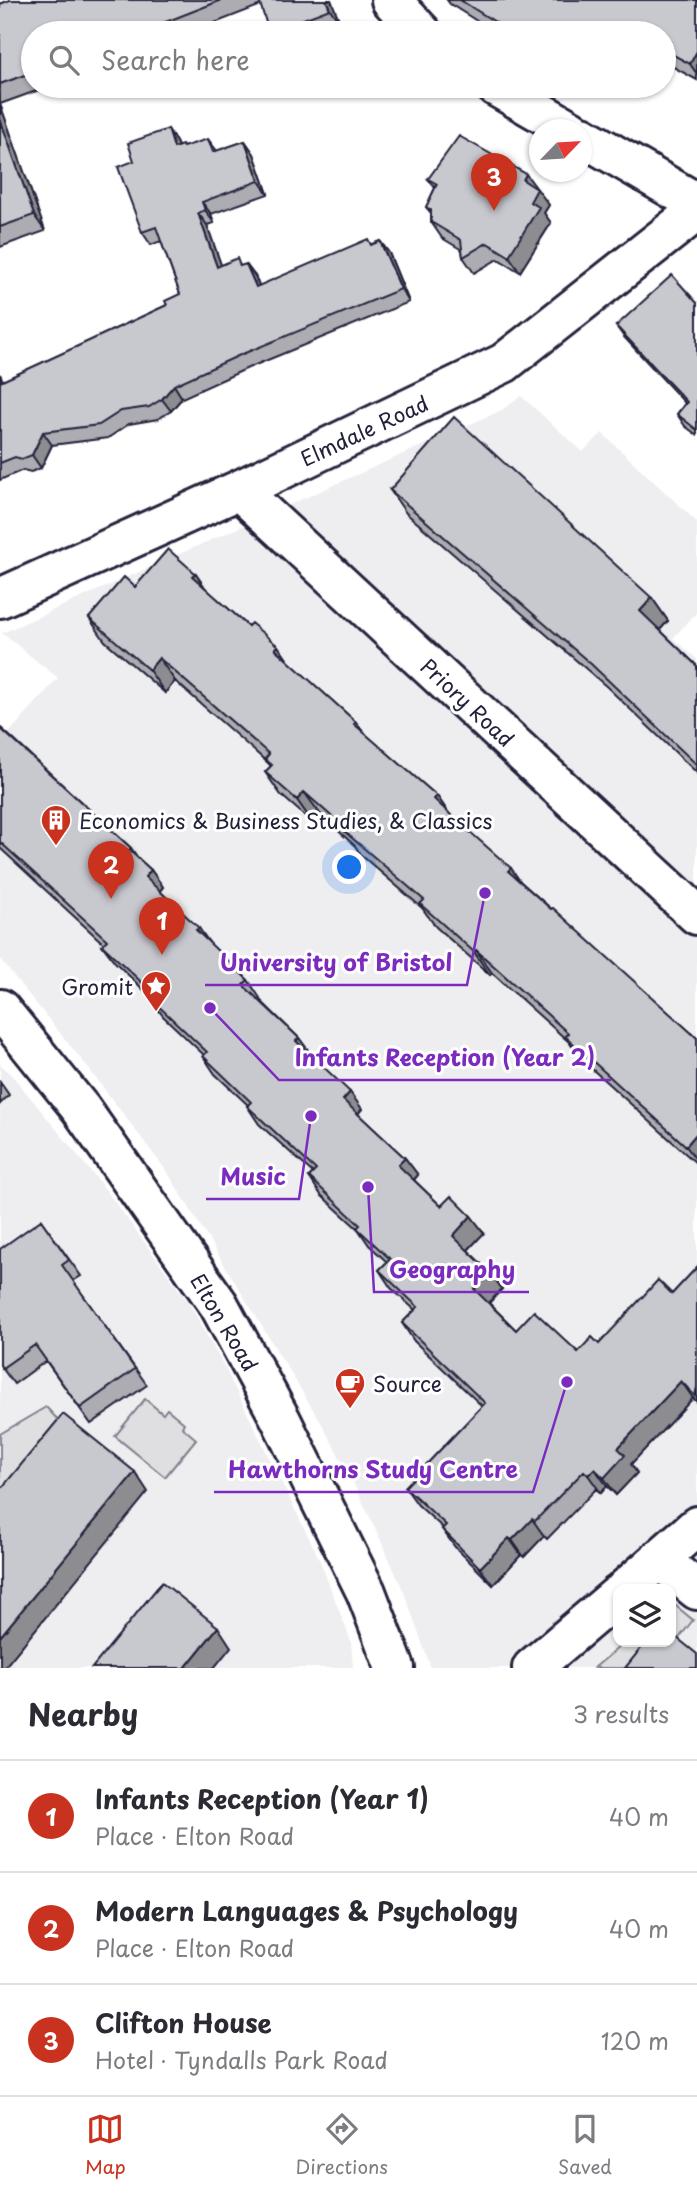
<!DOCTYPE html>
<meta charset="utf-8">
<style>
:root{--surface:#fff;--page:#f7f7f7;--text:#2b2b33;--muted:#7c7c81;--line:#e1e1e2;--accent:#c8321e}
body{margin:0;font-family:"Playpen Sans",sans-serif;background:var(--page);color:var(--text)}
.controls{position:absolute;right:21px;bottom:21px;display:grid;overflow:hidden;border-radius:14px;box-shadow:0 2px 5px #0004}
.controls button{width:63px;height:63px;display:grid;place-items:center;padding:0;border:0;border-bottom:2px solid var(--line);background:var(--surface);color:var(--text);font:35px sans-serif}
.compass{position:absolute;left:529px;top:119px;width:63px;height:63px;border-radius:50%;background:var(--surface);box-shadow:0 2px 5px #0004;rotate:65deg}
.you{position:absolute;left:350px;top:868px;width:24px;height:24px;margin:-18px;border:5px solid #fff;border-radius:50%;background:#1a73e8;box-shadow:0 0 0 10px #1a73e833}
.badge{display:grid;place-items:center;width:46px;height:46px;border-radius:50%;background:var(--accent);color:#fff;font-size:23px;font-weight:700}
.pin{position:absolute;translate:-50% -58px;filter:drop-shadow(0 2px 4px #0008)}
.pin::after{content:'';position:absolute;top:37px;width:24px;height:21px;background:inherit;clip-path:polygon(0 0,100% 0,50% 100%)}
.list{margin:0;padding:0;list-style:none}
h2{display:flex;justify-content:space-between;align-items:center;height:91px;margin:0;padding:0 28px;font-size:30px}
h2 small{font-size:23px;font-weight:400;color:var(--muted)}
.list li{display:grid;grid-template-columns:46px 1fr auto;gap:21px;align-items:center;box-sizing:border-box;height:112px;padding:0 28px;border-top:2px solid var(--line)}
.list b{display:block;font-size:26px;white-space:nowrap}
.list p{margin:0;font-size:23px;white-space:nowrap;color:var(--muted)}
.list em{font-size:23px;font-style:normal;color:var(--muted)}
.icon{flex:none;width:38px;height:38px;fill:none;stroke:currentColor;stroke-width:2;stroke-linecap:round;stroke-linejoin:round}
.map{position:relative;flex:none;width:697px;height:1668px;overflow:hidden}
.search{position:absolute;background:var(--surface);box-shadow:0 2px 5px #0004;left:21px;right:21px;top:21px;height:77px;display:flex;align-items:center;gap:18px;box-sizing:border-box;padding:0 24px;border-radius:38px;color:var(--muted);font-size:26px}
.sheet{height:427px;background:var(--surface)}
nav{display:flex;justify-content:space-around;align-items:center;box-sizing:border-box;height:98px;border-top:2px solid var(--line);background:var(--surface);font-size:19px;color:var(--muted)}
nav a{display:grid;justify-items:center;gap:4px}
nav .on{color:var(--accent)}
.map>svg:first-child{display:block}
.built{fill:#eeeef1;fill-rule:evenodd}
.green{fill:#dfdfe2;stroke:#80808e;stroke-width:2}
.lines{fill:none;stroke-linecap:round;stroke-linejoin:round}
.minor-casing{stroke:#22223b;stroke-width:44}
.minor{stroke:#fff;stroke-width:38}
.wall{fill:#acacb2;stroke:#22223b;stroke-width:2}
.shaded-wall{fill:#8c8c91;stroke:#22223b;stroke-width:2}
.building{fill:#c8c8cf;stroke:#22223b;stroke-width:2}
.labels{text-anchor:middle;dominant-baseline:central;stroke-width:6;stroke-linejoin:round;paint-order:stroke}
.street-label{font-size:21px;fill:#22223b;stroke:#fff}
.poi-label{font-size:21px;fill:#22223b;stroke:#fff;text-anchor:start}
.leader{fill:none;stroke:#7b2cbf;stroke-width:2.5}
.callout-dot{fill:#7b2cbf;stroke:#fff;stroke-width:2.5}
.callout-label{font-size:23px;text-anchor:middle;font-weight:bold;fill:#7b2cbf;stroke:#fff;stroke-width:6;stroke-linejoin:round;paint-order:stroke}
</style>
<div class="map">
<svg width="697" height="1668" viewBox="0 0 697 1668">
<rect width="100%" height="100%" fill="#fff"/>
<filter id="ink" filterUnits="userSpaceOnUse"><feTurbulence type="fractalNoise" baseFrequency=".0143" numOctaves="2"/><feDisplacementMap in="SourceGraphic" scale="14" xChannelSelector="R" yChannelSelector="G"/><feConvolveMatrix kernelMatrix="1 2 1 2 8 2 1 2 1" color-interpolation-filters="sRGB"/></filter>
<g filter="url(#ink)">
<path class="built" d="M521,396L583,452L602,433L697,522V612L673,638L697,659V1668H431L404,1592L377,1532L353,1482L322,1424L168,1173L89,1069L0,959V743L58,678L2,633L502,410ZM618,1589H671V1642H618Z
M0,1064L16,1080L106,1190L189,1303L226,1370L318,1556L351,1641L353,1668H0Z"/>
<path class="green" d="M145,1399L163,1414L167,1409L184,1423L182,1427L196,1439L165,1477L115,1436Z
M46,1407L71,1434L0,1503V1434Z
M671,1606H676L693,1620L656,1668H594L625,1642H671Z"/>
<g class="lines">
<g class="minor-casing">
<path id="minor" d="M391,0L422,33
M495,86L571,130
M582,136L697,203
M239,490L697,915
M0,598L239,490L504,363L697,211
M0,1009L81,1109L219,1305L281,1420L366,1592L395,1668
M660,1560L697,1590
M625,1589L697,1526
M532,1668L618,1595"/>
</g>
<use href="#minor" class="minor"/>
</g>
<path class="wall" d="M10,0H331L341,25L319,33H270L261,5L189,33H33V86H50L0,104V4Z
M447,0H697V80L664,62V33H496L450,4Z
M89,86H108L93,92Z
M0,104L45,231L0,247Z
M168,129L176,142L178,146L217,151L245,141L254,154L268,194L211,214L214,223L207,225L221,265L242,266L255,276L259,286L380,241L389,253L409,302L248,368L182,398L171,411L158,419L129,424L108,438L52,445L41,468L31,472L23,470L0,480V374L3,381L167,305L180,294L161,241L151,245L142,232L134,161Z
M428,179L535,187L549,205L544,213L551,223L520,272L498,259L474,273L463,257L462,250L442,238L431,222V213L426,207L435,188Z
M697,303V435L685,426L677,414L685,403L624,337L616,326Z
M390,490L652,598L668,621L660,630L697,666V773L607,687L406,513Z
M195,573L206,589L248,626L278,646L288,661L356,722L364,733L437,796L449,814L521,882L697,1038V1164L581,1059L569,1042L492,973L490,975L436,927L422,908L361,855L355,846L321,815L313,823L281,795L265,772L271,766L268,763L175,681L165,693L105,641L89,618L135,587Z
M0,727L131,848L138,858L151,870L163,887L160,891L209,943L248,980L260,998L259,999L299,1038L311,1055L362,1109L358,1114L405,1158L418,1175L414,1180L441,1206L471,1216L484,1233L468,1250L502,1289L489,1303L516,1330L578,1352L599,1344L672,1294L697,1267V1402L693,1398L631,1464L637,1473L616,1495L607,1486L601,1493L596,1489L547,1539L544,1536L524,1557L521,1555L493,1585L455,1547L442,1529L443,1528L418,1505L405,1487L482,1406L414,1341L402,1323L415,1310L391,1288L379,1270L387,1262L369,1245L358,1229L321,1195L309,1177L313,1173L259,1124L247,1106L248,1105L215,1074L203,1056L204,1055L163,1016L151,999L152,998L115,962L102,945L104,944L0,848Z
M0,1082L9,1095L0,1104Z
M41,1220L81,1276L73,1281L147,1385L91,1424L46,1361L14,1384L0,1365Z"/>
<path class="shaded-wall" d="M326,0H331L341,25L330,9Z
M697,51V74L690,64Z
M0,104L45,231L34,215L0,119Z
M168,129L176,142L183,160L174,148Z
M208,139L217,151L213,152Z
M245,141L254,154L268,194L259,181Z
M526,174L549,205L544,213L551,223L520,272L509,256L530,202L523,180Z
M202,202L211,214L214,223L205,210Z
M198,213L207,225L226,279L217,267Z
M380,241L389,253L409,302L401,289Z
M246,264L255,276L265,299L256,287Z
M174,385L182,398L171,411L162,399Z
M43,432L52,445L41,468L32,455Z
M195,573L211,596L192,576Z
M652,598L668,621L656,634L640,611Z
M278,646L294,669L275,649Z
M159,658L175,681L165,693L149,670Z
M304,792L321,815L313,823L297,800Z
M437,796L453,819L434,799Z
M511,868L527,891L508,871Z
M151,870L163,887L157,894L145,877Z
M199,928L211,945L196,930Z
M476,950L492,973L490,975L474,952Z
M299,1038L312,1055L308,1059L296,1041Z
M350,1092L362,1109L355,1117L343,1100Z
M697,1133V1161L686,1146Z
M405,1158L418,1175L411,1183L398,1165Z
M471,1216L484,1233L465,1253L453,1236Z
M490,1272L502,1289L486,1306L474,1289Z
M681,1381L693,1398L631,1464L637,1473L616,1495L604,1478L618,1448Z
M595,1469L607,1486L601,1493L588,1475Z
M135,1472L148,1492L4,1668H0V1637Z
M532,1519L544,1536L524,1557L512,1540Z
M509,1538L521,1555L493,1585L480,1568Z
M218,1627L231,1647L214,1668H185Z"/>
<path class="building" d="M10,0H222L150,28L152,33H33V72L0,84V4Z
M259,0H326L330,9L269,32Z
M460,0H697V51L690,64L664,50V33H633L621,26L592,33H513Z
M0,119L34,215L0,227Z
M168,129L174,148L182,145L183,147L208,139L213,152L245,141L259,181L202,202L205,210L198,213L217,267L237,258L240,266L246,264L256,287L368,239L371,245L380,241L401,289L240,355L174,385L162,399L149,407L121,411L99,425L43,432L32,455L22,459L15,457L0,463V382L167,305L165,301L180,294L156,227L142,232L118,167L134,161L128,143Z
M459,136L526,174L523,180L537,189L530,202L539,207L509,256L487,243L463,257L461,240L431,222V210L426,207L437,184L428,179Z
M672,275L697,303V430L677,414L687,402L616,326Z
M454,417L652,598L640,611L697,666V765L591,664L390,490Z
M168,549L195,573L192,576L248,626L251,623L278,646L275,649L356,722L354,724L437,796L434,799L453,817L511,868L508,871L551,909L553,908L697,1038V1133L686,1146L565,1036L568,1033L476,950L474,952L420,904L424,900L345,832L347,830L304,792L297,800L265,772L272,765L265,759L269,754L159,658L149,670L89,618L124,577L135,587Z
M0,728L131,848L129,850L151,870L145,877L199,928L196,930L248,980L243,985L299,1038L296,1041L350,1092L343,1100L405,1158L398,1165L441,1206L451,1196L471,1216L453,1236L490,1272L474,1289L516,1330L534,1311L578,1352L592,1337L599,1344L658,1280L672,1294L697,1267V1387L695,1396L681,1381L618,1448L625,1455L604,1478L595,1469L588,1475L584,1471L535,1521L532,1519L512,1540L509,1538L480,1568L442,1529L446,1525L405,1487L485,1403L402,1323L418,1307L379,1270L390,1259L357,1228L360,1225L309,1177L316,1170L247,1106L251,1102L203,1056L207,1052L151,999L155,995L102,945L107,940L0,842Z
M41,1220L69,1260L62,1265L135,1369L80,1408L35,1345L2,1368L0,1365V1249Z
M63,1414L135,1472L0,1637V1490Z
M162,1582L218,1627L185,1668H92Z
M671,1633L697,1654V1668H625L642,1647L640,1645L642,1642H671Z"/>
</g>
<defs>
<g id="building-pin" transform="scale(1.575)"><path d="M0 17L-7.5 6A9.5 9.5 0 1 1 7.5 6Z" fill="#c8321e" stroke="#fff"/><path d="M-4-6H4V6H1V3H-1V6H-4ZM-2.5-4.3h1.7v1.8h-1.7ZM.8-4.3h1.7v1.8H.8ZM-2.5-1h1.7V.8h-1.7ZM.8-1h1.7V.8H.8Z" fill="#fff"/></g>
<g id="sight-pin" transform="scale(1.575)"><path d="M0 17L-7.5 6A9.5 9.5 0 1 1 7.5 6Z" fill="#c8321e" stroke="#fff"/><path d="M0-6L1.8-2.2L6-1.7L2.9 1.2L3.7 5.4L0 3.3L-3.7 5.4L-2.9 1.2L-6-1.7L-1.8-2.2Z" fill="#fff"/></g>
<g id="cafe-pin" transform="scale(1.575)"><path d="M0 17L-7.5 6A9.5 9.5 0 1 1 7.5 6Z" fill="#c8321e" stroke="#fff"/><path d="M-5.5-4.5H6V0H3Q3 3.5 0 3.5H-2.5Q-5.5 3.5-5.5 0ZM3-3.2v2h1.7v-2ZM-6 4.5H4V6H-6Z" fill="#fff"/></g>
</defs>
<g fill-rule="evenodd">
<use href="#building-pin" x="56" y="820"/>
<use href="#sight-pin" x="156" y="986"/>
<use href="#cafe-pin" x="350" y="1383"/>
</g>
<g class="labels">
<g class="street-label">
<text transform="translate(364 430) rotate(-25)">Elmdale Road</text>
<text transform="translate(468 702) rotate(43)">Priory Road</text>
<text transform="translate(225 1322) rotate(59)">Elton Road</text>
</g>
<g class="poi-label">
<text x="79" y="820">Economics &amp; Business Studies, &amp; Classics</text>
<text x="133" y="986" text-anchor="end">Gromit</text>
<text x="373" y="1383">Source</text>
</g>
</g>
<path class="leader" d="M485 893L467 985H205M210 1008L279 1080H611M311 1116L299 1199H206M368 1187L374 1292H529M567 1382L533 1492H214"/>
<g class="callout-dot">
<circle cx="485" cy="893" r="7"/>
<circle cx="210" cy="1008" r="7"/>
<circle cx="311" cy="1116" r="7"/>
<circle cx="368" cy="1187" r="7"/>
<circle cx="567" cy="1382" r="7"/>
</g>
<g class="callout-label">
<text x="336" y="971">University of Bristol</text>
<text x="445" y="1066">Infants Reception (Year 2)</text>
<text x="253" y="1185">Music</text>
<text x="452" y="1278">Geography</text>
<text x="373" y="1478">Hawthorns Study Centre</text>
</g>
</svg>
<div class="controls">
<button><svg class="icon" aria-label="layers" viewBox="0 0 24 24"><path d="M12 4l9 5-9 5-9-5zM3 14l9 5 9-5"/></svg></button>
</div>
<svg class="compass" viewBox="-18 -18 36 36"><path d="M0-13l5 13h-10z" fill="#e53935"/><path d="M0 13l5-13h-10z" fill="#7c7c81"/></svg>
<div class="you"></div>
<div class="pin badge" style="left:162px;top:955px">1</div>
<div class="pin badge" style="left:111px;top:899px">2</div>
<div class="pin badge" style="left:494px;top:211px">3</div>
<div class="search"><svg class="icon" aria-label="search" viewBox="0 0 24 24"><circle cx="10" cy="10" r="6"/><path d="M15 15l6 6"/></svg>Search here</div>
</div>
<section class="sheet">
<h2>Nearby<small>3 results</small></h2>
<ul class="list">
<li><span class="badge">1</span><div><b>Infants Reception (Year 1)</b><p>Place · Elton Road</p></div><em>40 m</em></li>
<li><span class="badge">2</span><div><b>Modern Languages &amp; Psychology</b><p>Place · Elton Road</p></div><em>40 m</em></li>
<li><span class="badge">3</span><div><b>Clifton House</b><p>Hotel · Tyndalls Park Road</p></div><em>120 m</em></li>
</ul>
</section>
<nav>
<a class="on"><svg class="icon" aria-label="map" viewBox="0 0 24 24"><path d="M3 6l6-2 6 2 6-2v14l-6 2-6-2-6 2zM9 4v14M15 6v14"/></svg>Map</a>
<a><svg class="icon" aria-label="directions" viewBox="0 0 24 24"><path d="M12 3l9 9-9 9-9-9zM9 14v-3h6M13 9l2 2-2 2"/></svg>Directions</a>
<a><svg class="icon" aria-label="saved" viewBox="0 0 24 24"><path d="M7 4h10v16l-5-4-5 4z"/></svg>Saved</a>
</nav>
